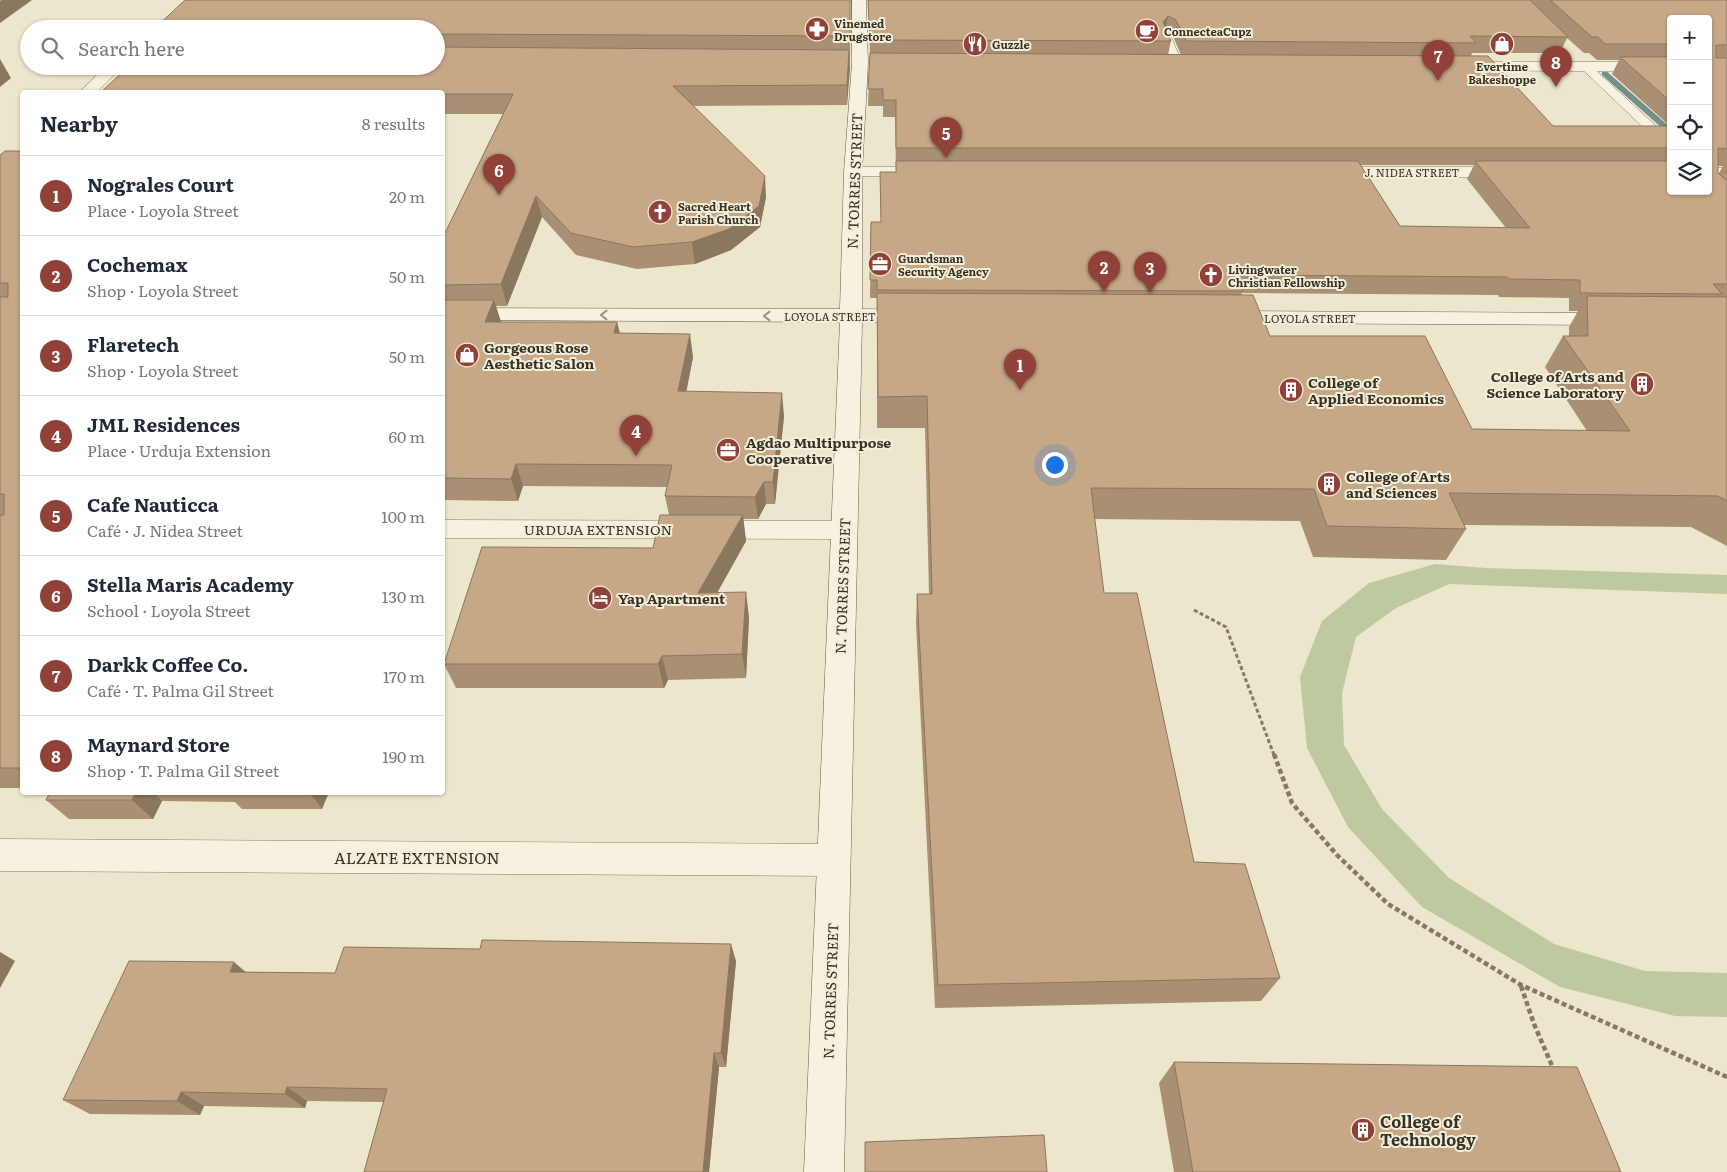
<!DOCTYPE html>
<meta charset="utf-8">
<style>
:root{--surface:#fff;--page:#f6f6f7;--text:#1f2937;--muted:#747a83;--line:#e0e1e3;--accent:#914137}
body{margin:0;font-family:Literata,serif;background:var(--page);color:var(--text)}
.controls{position:absolute;right:15px;top:15px;display:grid;overflow:hidden;border-radius:5px;box-shadow:0 1px 4px #0004}
.controls button{width:45px;height:45px;display:grid;place-items:center;padding:0;border:0;border-bottom:1px solid var(--line);background:var(--surface);color:var(--text);font:25px sans-serif}
.you{position:absolute;left:1054px;top:464px;width:18px;height:18px;margin:-12px;border:4px solid #fff;border-radius:50%;background:#1a73e8;box-shadow:0 0 0 8px #1a73e833}
.badge{display:grid;place-items:center;width:32px;height:32px;border-radius:50%;background:var(--accent);color:#fff;font-size:16px;font-weight:700}
.pin{position:absolute;translate:-50% -41px;filter:drop-shadow(0 1px 2px #0008)}
.pin::after{content:'';position:absolute;top:26px;width:18px;height:15px;background:inherit;clip-path:polygon(0 0,100% 0,50% 100%)}
.list{margin:0;padding:0;list-style:none}
h2{display:flex;justify-content:space-between;align-items:center;height:65px;margin:0;padding:0 20px;font-size:21px}
h2 small{font-size:16px;font-weight:400;color:var(--muted)}
.list li{display:grid;grid-template-columns:32px 1fr auto;gap:15px;align-items:center;box-sizing:border-box;height:80px;padding:0 20px;border-top:1px solid var(--line)}
.list b{display:block;font-size:19px;white-space:nowrap}
.list p{margin:0;font-size:16px;white-space:nowrap;color:var(--muted)}
.list em{font-size:16px;font-style:normal;color:var(--muted)}
.icon{flex:none;width:28px;height:28px;fill:none;stroke:currentColor;stroke-width:2;stroke-linecap:round;stroke-linejoin:round}
.map{position:relative;flex:none;width:1727px;height:1172px;overflow:hidden}
.search{position:absolute;background:var(--surface);box-shadow:0 1px 4px #0004;left:20px;top:20px;width:425px;height:55px;display:flex;align-items:center;gap:12px;box-sizing:border-box;padding:0 18px;border-radius:28px;color:var(--muted);font-size:19px}
.panel{position:absolute;background:var(--surface);box-shadow:0 1px 4px #0004;left:20px;top:90px;width:425px;height:705px;border-radius:5px}
.map>svg:first-child{display:block}
.green{fill:#bfc9a0}
.lines{fill:none;stroke-linecap:round;stroke-linejoin:round}
.stream{fill:#738f8b;fill-rule:evenodd}
.lane-casing{stroke:#877a61;stroke-width:1}
.street-casing{stroke:#877a61;stroke-width:1}
.secondary-casing{stroke:#695b44;stroke-width:1}
.path-far1{stroke:#877a61;stroke-width:3;stroke-dasharray:4 2.5;stroke-linecap:butt}
.path{stroke:#877a61;stroke-width:4.5;stroke-dasharray:5 3;stroke-linecap:butt}
.lane{fill:#f7f2df;fill-rule:evenodd}
.street{fill:#f7f2df;fill-rule:evenodd}
.secondary{fill:#f7f2df;fill-rule:evenodd}
.wall{fill:#aa9073;fill-rule:evenodd}
.shaded-wall{fill:#8b765e}
.building{fill:#c6a886;stroke:#8b765e}
.oneway{stroke:#989281}
.labels{text-anchor:middle;dominant-baseline:central;stroke-width:4;stroke-linejoin:round;paint-order:stroke}
.far-poi-label{font-size:11px;font-weight:bold;fill:#3a3123;stroke:#f3efdb;text-anchor:start}
.far-street-label{font-size:11px;fill:#3a3123;stroke:#f3efdb}
.street-label{font-size:14px;fill:#3a3123;stroke:#f3efdb}
.poi-label{font-size:14px;font-weight:bold;fill:#3a3123;stroke:#f3efdb;text-anchor:start}
.near-street-label{font-size:16px;fill:#3a3123;stroke:#f3efdb}
.near-poi-label{font-size:16px;font-weight:bold;fill:#3a3123;stroke:#f3efdb;text-anchor:start}
</style>
<div class="map">
<svg width="1727" height="1172" viewBox="0 0 1727 1172">
<rect width="100%" height="100%" fill="#ebe6cc"/>
<path class="green" d="M1435,564L1486,568L1727,575V594L1449,584L1396,608L1356,637L1342,693L1344,745L1382,809L1449,878L1554,944L1645,971L1727,973V1017L1675,1016L1560,987L1422,907L1348,827L1307,748L1300,677L1322,621L1369,583Z"/>
<g class="lines">
<path class="stream" d="M1605,70L1671,128V136L1602,75V71Z"/>
<g class="lane-casing">
<path id="lane" d="M1166,34L1171,37L1183,65L1182,67L1178,68L1173,65L1161,37Z
M1586,64L1590,65L1671,140V151L1667,150L1582,69L1581,67Z"/>
</g>
<g class="street-casing">
<path id="street" d="M1460,62H1671V72L1454,70L1452,67L1454,64Z
M106,66H123L97,92H80Z
M853,167H917L923,168L926,172L923,176L917,177L847,176L844,172L847,168Z
M1327,167H1507L1513,168L1516,172L1513,176L1507,177H1327L1321,176L1318,172L1321,168Z
M1708,167L1727,168V178L1708,177Z
M442,520L843,521L852,523L856,530L852,537L843,539L442,538Z
M0,839L833,844L845,849L850,860L845,871L833,876L0,871Z"/>
</g>
<g class="secondary-casing">
<path id="secondary" d="M852,0H866L868,63L862,172V309L916,310L924,311L927,316L924,321L916,322H862L844,1172H804L840,322L442,320V308L840,309L844,172L852,63Z
M1226,311L1611,313L1619,314L1622,319L1619,324L1611,325L1226,323L1218,322L1215,317L1218,312Z"/>
</g>
<path class="path-far1" d="M1194,610L1226,627L1274,755"/>
<path class="path" d="M1274,754L1292,803L1337,855L1388,904L1521,985L1727,1077
M1521,986L1534,1024L1553,1068"/>
<use href="#lane" class="lane"/>
<use href="#street" class="street"/>
<use href="#secondary" class="secondary"/>
</g>
<path class="wall" d="M850,0V56L847,105L694,106L766,197L760,227L731,250L695,264L637,269L576,255L542,217L507,306H496L501,322H617L620,333L693,357L686,392L784,416L775,504H766L758,519H743L746,541L717,593L749,617L746,678L668,680L664,688H456L444,664L653,548L669,515L665,496L667,487L523,486L518,501L442,500V233H445L503,114H442V92L436,66V29Z
M868,0H1727V546L1691,527L1464,525L1466,529L1446,560L1313,557L1300,521L1094,519L1104,593L1194,862L1280,978L1261,1001L935,1008L916,624L917,594H929L925,428H877V298H870L871,222H881L880,172H896L895,117H883V106H868L870,53ZM1671,19H1708V191H1671V129L1553,126L1471,56L1472,53H1560L1567,38L1584,53H1589L1597,60H1619L1612,74L1671,127ZM1168,34L1173,36L1181,55H1168L1171,41ZM1360,165H1474L1467,179L1506,228L1400,226ZM1718,166H1723L1719,173H1718ZM1242,293L1498,295L1499,297L1569,298V311H1578L1569,327V336H1563L1545,367L1587,431L1472,429L1270,336L1241,295Z
M22,151V788H0V155Z
M50,792H329L322,809H242L235,802L162,801L153,819H69L46,800Z
M736,961L726,1067H719L709,1172H364L384,1102L307,1101L305,1108L204,1106L200,1115L90,1114L63,1100L246,972L335,973Z
M1174,1062L1621,1172H1174L1159,1083Z"/>
<path class="shaded-wall" d="M1,0H32L0,23V1Z
M1168,16L1165,32L1163,22Z
M849,50L850,69L847,105V85Z
M0,59L11,78L0,87Z
M765,176L766,197L760,227L731,250L695,264L692,242Z
M536,196L542,217L507,306L501,284Z
M494,300L501,322H485Z
M617,322L622,345L614,333Z
M690,334L693,357L682,414L678,391Z
M782,393L784,416L775,504L773,482Z
M516,464L523,486L518,501L511,479Z
M764,482L766,504L758,519L755,497Z
M743,515L746,541L703,618L698,593Z
M746,592L749,617L746,678L742,654Z
M662,656L668,680L664,688L658,664Z
M136,792H153L162,801L153,819L132,800Z
M309,792H329L322,809Z
M731,944L736,961L726,1067L721,1053Z
M0,952L15,961L0,988Z
M234,962L254,979L230,972Z
M714,1053L719,1067L709,1172H703Z
M287,1087L307,1101L305,1108L285,1094Z
M181,1092L204,1106L200,1115L177,1101Z"/>
<path class="building" d="M185,0H850V36L436,34V29H154Z
M868,0H1530L1568,37L1470,36L1476,43L1186,41L1176,20L1168,16L1163,22L1171,41L870,40Z
M1550,0H1727V45H1716V58H1727V149L1718,148V173L1727,181V284H1713L1722,294L1580,293V280L1509,279L1507,277L1236,275L1243,291L877,290V280H870L871,222H881L880,172H896V161H1358L1400,226L1530,228L1475,161H1671V191H1708V19H1671V44H1605L1598,37H1592Z
M436,47L849,50L847,85L673,86L765,176L759,206L729,229L692,242L633,247L571,233L536,196L501,284L442,285V233H445L513,94H442V92H101L129,66H436Z
M870,53L1488,56L1553,126H1668L1671,129V148H896V100H883V89H868Z
M1620,57H1671V102Z
M5,151H22V768H0V515H4V494H0V297H8V283H0V155Z
M877,293L1253,295L1270,336H1425L1472,429L1630,431L1563,336H1588L1587,296L1727,297V501L1718,496L1449,493L1466,529L1327,526L1314,489L1091,488L1104,593H1137L1194,862L1245,864L1280,978L938,985L917,594H932L927,396L878,397Z
M442,300H494L485,322H617L614,333L690,334L678,391L782,393L773,482H764L755,497L665,496L672,465L516,464L511,479L442,478Z
M660,515H743L698,593L746,592L742,654L662,656L658,664H444L482,547L653,548Z
M50,792H136L132,800H46Z
M482,940L731,944L721,1053H714L703,1172H364L387,1089L287,1087L285,1094L181,1092L177,1101L63,1100L129,961L234,962L230,972L335,973L344,947L480,949Z
M1174,1062L1577,1067L1621,1172H1193Z
M1044,1135L1047,1172H865V1142Z"/>
<defs><path id="oneway-chevron" d="M-2-3.5L2.5 0L-2 3.5" fill="none" stroke-width="1.6" stroke-linecap="round" stroke-linejoin="round" transform="scale(1.25)"/></defs>
<g class="oneway">
<use href="#oneway-chevron" transform="translate(604 315) rotate(-180)"/>
<use href="#oneway-chevron" transform="translate(767 316) rotate(-180)"/>
</g>
<defs>
<g id="pharmacy-disc" transform="scale(1.25)"><circle r="9.5" fill="#914137" stroke="#f3efdb"/><path d="M-2-6h4v4h4v4h-4v4h-4v-4h-4v-4h4Z" fill="#fff"/></g>
<g id="cafe-disc" transform="scale(1.25)"><circle r="9.5" fill="#914137" stroke="#f3efdb"/><path d="M-5.5-4.5H6V0H3Q3 3.5 0 3.5H-2.5Q-5.5 3.5-5.5 0ZM3-3.2v2h1.7v-2ZM-6 4.5H4V6H-6Z" fill="#fff"/></g>
<g id="restaurant-disc" transform="scale(1.25)"><circle r="9.5" fill="#914137" stroke="#f3efdb"/><path d="M-5-6h1v4h1v-4h1v4h1v-4h1v5L-1.5 .5V6h-2V.5L-5-1ZM5-6V6H3V1.5H1.5Q1.5-4 5-6Z" fill="#fff"/></g>
<g id="shop-disc" transform="scale(1.25)"><circle r="9.5" fill="#914137" stroke="#f3efdb"/><path d="M-5-2.5h2.3a2.7 3.5 0 0 1 5.4 0H5L5.5 6h-11ZM-1.5-2.5h3a1.5 2.3 0 0 0-3 0Z" fill="#fff"/></g>
<g id="church-disc" transform="scale(1.25)"><circle r="9.5" fill="#914137" stroke="#f3efdb"/><path d="M-1.2-6h2.4v3.5h3.3v2.4h-3.3V6h-2.4V-.1h-3.3v-2.4h3.3Z" fill="#fff"/></g>
<g id="office-disc" transform="scale(1.25)"><circle r="9.5" fill="#914137" stroke="#f3efdb"/><path d="M-6-3h4V-5.5h4V-3h4V5H-6ZM-1-4.5V-3h2v-1.5ZM-6 0V1H6V0Z" fill="#fff"/></g>
<g id="building-disc" transform="scale(1.25)"><circle r="9.5" fill="#914137" stroke="#f3efdb"/><path d="M-4-6H4V6H1V3H-1V6H-4ZM-2.5-4.3h1.7v1.8h-1.7ZM.8-4.3h1.7v1.8H.8ZM-2.5-1h1.7V.8h-1.7ZM.8-1h1.7V.8H.8Z" fill="#fff"/></g>
<g id="hotel-disc" transform="scale(1.25)"><circle r="9.5" fill="#914137" stroke="#f3efdb"/><path d="M-6-4.5h1.5V1H6V5H4.5V3h-9V5H-6ZM-4 0a1.8 1.8 0 1 1 3.6 0ZM.5 0V-2.5h3Q6-2.5 6 0Z" fill="#fff"/></g>
</defs>
<g fill-rule="evenodd">
<use href="#pharmacy-disc" x="817" y="29"/>
<use href="#cafe-disc" x="1147" y="31"/>
<use href="#restaurant-disc" x="975" y="44"/>
<use href="#shop-disc" x="1502" y="44"/>
<use href="#church-disc" x="660" y="212"/>
<use href="#office-disc" x="880" y="264"/>
<use href="#church-disc" x="1211" y="275"/>
<use href="#shop-disc" x="467" y="355"/>
<use href="#building-disc" x="1642" y="384"/>
<use href="#building-disc" x="1291" y="390"/>
<use href="#office-disc" x="728" y="450"/>
<use href="#building-disc" x="1329" y="484"/>
<use href="#hotel-disc" x="600" y="598"/>
<use href="#building-disc" x="1363" y="1130"/>
</g>
<g class="labels">
<g class="far-poi-label">
<text x="834" y="23">Vinemed<tspan x="834" dy="13">Drugstore</tspan></text>
<text x="1164" y="31">ConnecteaCupz</text>
<text x="992" y="44">Guzzle</text>
<text x="1502" y="66" text-anchor="middle">Evertime<tspan x="1502" dy="13">Bakeshoppe</tspan></text>
<text x="678" y="206">Sacred Heart<tspan x="678" dy="13">Parish Church</tspan></text>
<text x="898" y="258">Guardsman<tspan x="898" dy="13">Security Agency</tspan></text>
<text x="1228" y="269">Livingwater<tspan x="1228" dy="13">Christian Fellowship</tspan></text>
</g>
<g class="far-street-label">
<text x="1412" y="172">J. NIDEA STREET</text>
<text x="830" y="316">LOYOLA STREET</text>
<text x="1310" y="318">LOYOLA STREET</text>
</g>
<g class="street-label">
<text transform="translate(854 181) rotate(-88)">N. TORRES STREET</text>
<text x="598" y="529">URDUJA EXTENSION</text>
<text transform="translate(842 586) rotate(-88)">N. TORRES STREET</text>
<text transform="translate(830 991) rotate(-88)">N. TORRES STREET</text>
</g>
<g class="poi-label">
<text x="484" y="347">Gorgeous Rose<tspan x="484" dy="16">Aesthetic Salon</tspan></text>
<text x="1624" y="376" text-anchor="end">College of Arts and<tspan x="1624" dy="16">Science Laboratory</tspan></text>
<text x="1308" y="382">College of<tspan x="1308" dy="16">Applied Economics</tspan></text>
<text x="746" y="442">Agdao Multipurpose<tspan x="746" dy="16">Cooperative</tspan></text>
<text x="1346" y="476">College of Arts<tspan x="1346" dy="16">and Sciences</tspan></text>
<text x="618" y="598">Yap Apartment</text>
</g>
<g class="near-street-label">
<text x="417" y="857">ALZATE EXTENSION</text>
</g>
<g class="near-poi-label">
<text x="1380" y="1121">College of<tspan x="1380" dy="18">Technology</tspan></text>
</g>
</g>
</svg>
<div class="controls">
<button>+</button>
<button>−</button>
<button><svg class="icon" aria-label="locate" viewBox="0 0 24 24"><circle cx="12" cy="12" r="6"/><path d="M12 2v4M12 18v4M2 12h4M18 12h4"/></svg></button>
<button><svg class="icon" aria-label="layers" viewBox="0 0 24 24"><path d="M12 4l9 5-9 5-9-5zM3 14l9 5 9-5"/></svg></button>
</div>
<div class="you"></div>
<div class="pin badge" style="left:1020px;top:390px">1</div>
<div class="pin badge" style="left:1104px;top:292px">2</div>
<div class="pin badge" style="left:1150px;top:293px">3</div>
<div class="pin badge" style="left:636px;top:456px">4</div>
<div class="pin badge" style="left:946px;top:158px">5</div>
<div class="pin badge" style="left:499px;top:195px">6</div>
<div class="pin badge" style="left:1438px;top:81px">7</div>
<div class="pin badge" style="left:1556px;top:87px">8</div>
<div class="search"><svg class="icon" aria-label="search" viewBox="0 0 24 24"><circle cx="10" cy="10" r="6"/><path d="M15 15l6 6"/></svg>Search here</div>
<section class="panel">
<h2>Nearby<small>8 results</small></h2>
<ul class="list">
<li><span class="badge">1</span><div><b>Nograles Court</b><p>Place · Loyola Street</p></div><em>20 m</em></li>
<li><span class="badge">2</span><div><b>Cochemax</b><p>Shop · Loyola Street</p></div><em>50 m</em></li>
<li><span class="badge">3</span><div><b>Flaretech</b><p>Shop · Loyola Street</p></div><em>50 m</em></li>
<li><span class="badge">4</span><div><b>JML Residences</b><p>Place · Urduja Extension</p></div><em>60 m</em></li>
<li><span class="badge">5</span><div><b>Cafe Nauticca</b><p>Café · J. Nidea Street</p></div><em>100 m</em></li>
<li><span class="badge">6</span><div><b>Stella Maris Academy</b><p>School · Loyola Street</p></div><em>130 m</em></li>
<li><span class="badge">7</span><div><b>Darkk Coffee Co.</b><p>Café · T. Palma Gil Street</p></div><em>170 m</em></li>
<li><span class="badge">8</span><div><b>Maynard Store</b><p>Shop · T. Palma Gil Street</p></div><em>190 m</em></li>
</ul>
</section>
</div>
